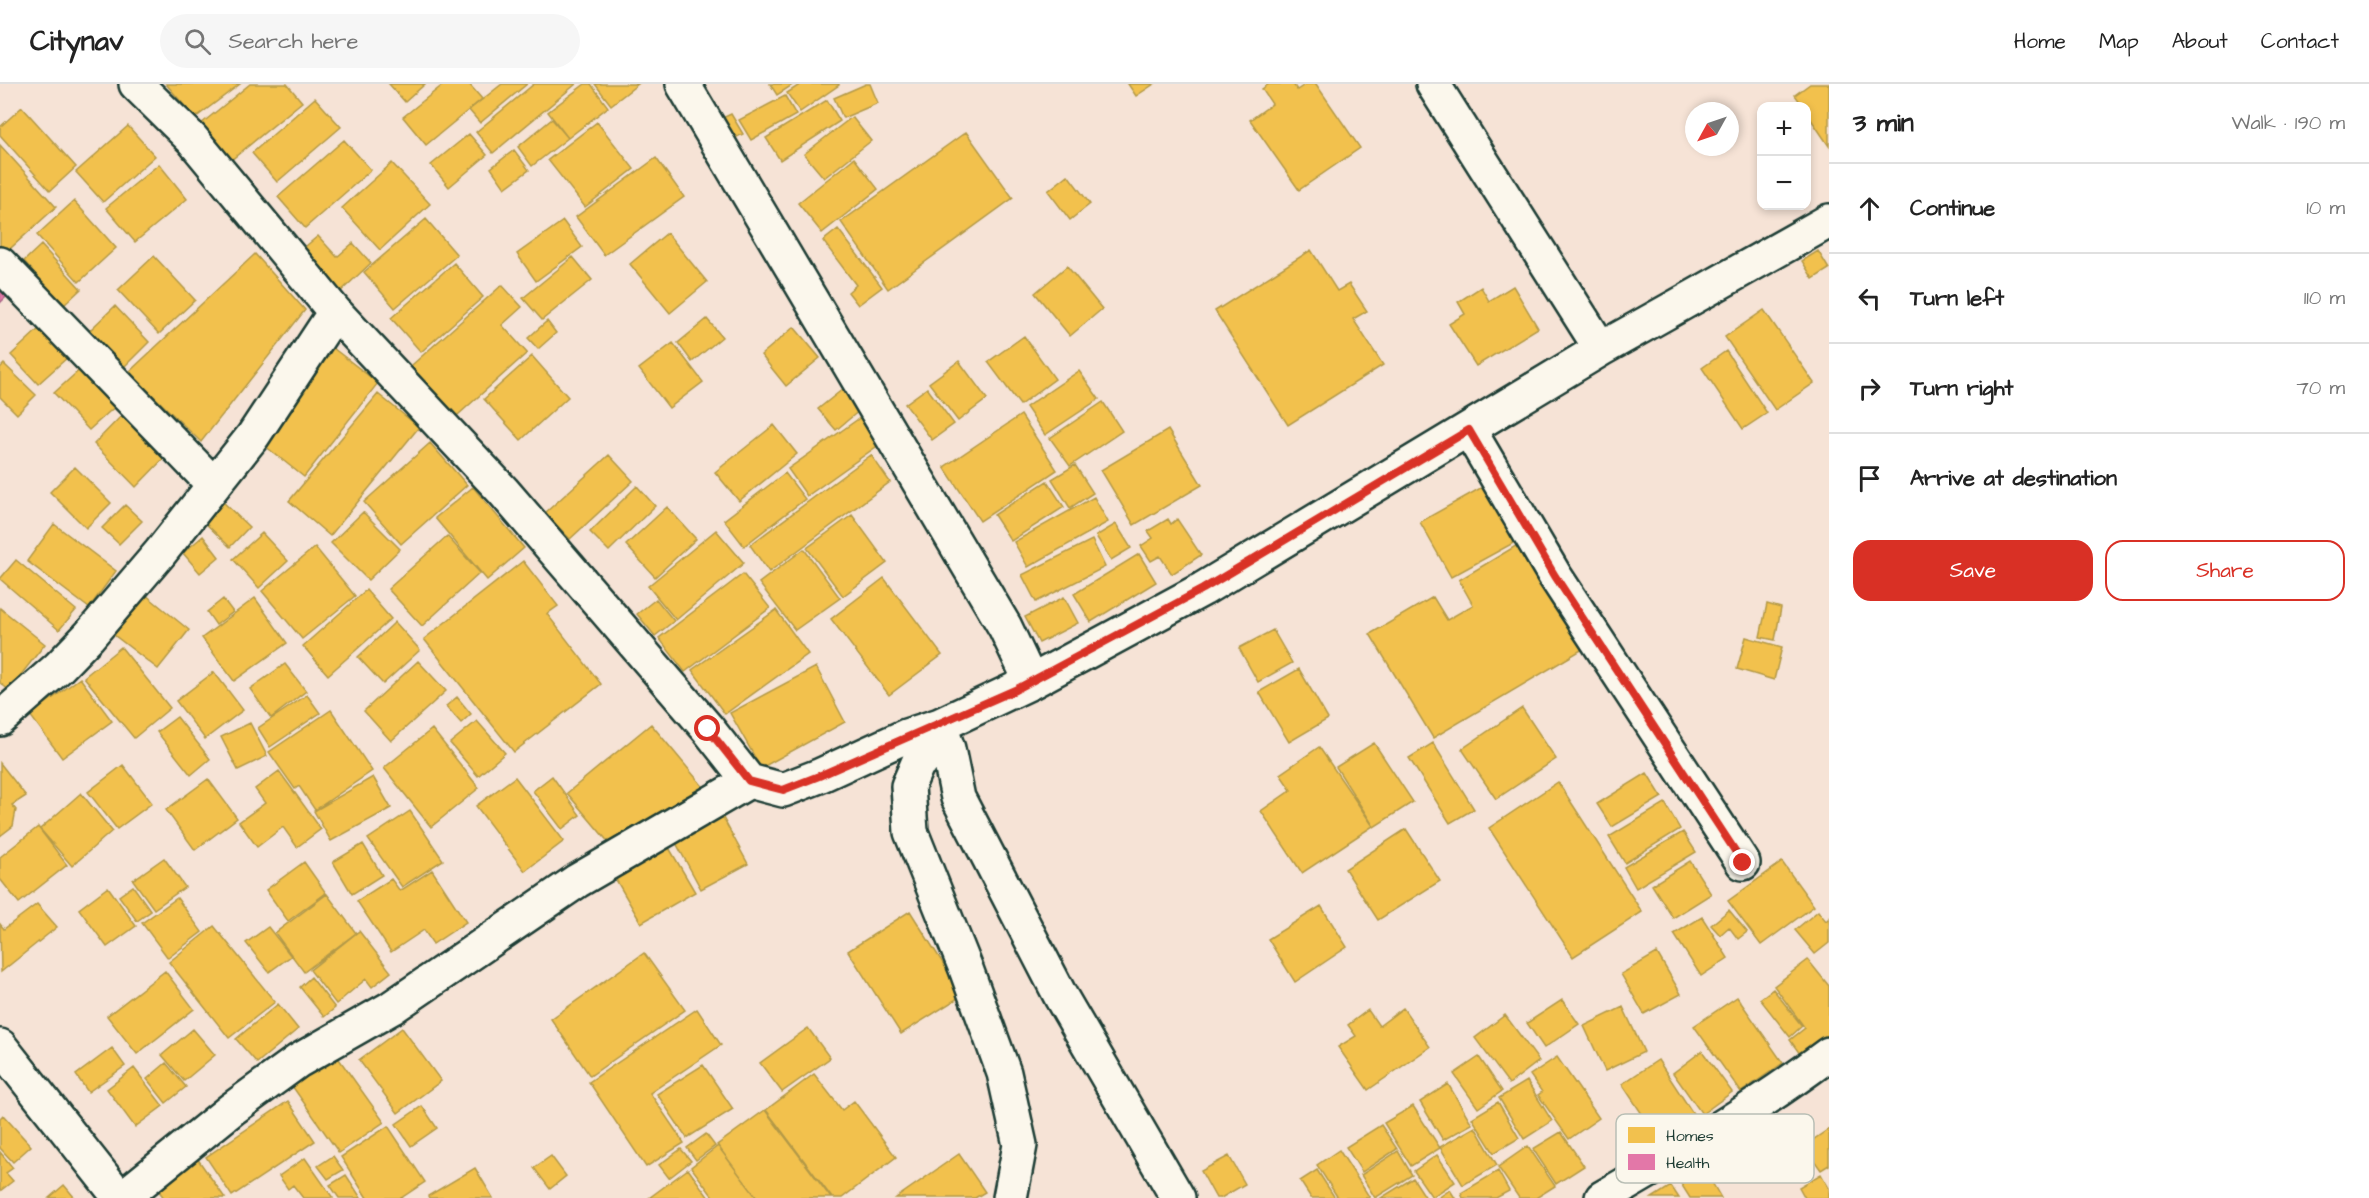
<!DOCTYPE html>
<meta charset="utf-8">
<style>
:root{--surface:#fff;--page:#f6f6f6;--text:#222;--muted:#767676;--line:#e0e0e0;--accent:#d93025}
body{margin:0;font-family:"Architects Daughter",sans-serif;background:var(--page);color:var(--text)}
.controls{position:absolute;right:18px;top:18px;display:grid;overflow:hidden;border-radius:12px;box-shadow:0 3px 9px #0003}
.controls button{width:54px;height:54px;display:grid;place-items:center;padding:0;border:0;border-bottom:2px solid var(--line);background:var(--surface);color:var(--text);font:30px sans-serif}
.compass{position:absolute;left:1685px;top:18px;width:54px;height:54px;border-radius:50%;background:var(--surface);box-shadow:0 3px 9px #0003;rotate:230deg}
.stop{position:absolute;width:18px;height:18px;margin:-14px;border:4px solid #d93025;border-radius:50%;background:#fff}
.stop.end{background:#d93025;border-color:#fff;box-shadow:0 2px 6px #0008}
.list{margin:0;padding:0;list-style:none}
h2{display:flex;justify-content:space-between;align-items:center;height:78px;margin:0;padding:0 24px;font-size:26px}
h2 small{font-size:20px;font-weight:400;color:var(--muted)}
.list li{display:grid;grid-template-columns:39px 1fr auto;gap:18px;align-items:center;box-sizing:border-box;height:90px;padding:0 24px;border-top:2px solid var(--line)}
.list b{display:block;font-size:22px;white-space:nowrap}
.list em{font-size:20px;font-style:normal;color:var(--muted)}
.actions{display:flex;gap:12px;padding:18px 24px}
.actions a{flex:1;padding:14px 0;border:2px solid var(--accent);border-radius:18px;text-align:center;font-size:21px;color:var(--accent)}
.actions .main{background:var(--accent);color:#fff}
.icon{flex:none;width:33px;height:33px;fill:none;stroke:currentColor;stroke-width:2;stroke-linecap:round;stroke-linejoin:round}
.map{position:relative;flex:none;width:1829px;height:1114px;overflow:hidden}
header{display:flex;align-items:center;gap:36px;box-sizing:border-box;height:84px;padding:0 30px;background:var(--surface);border-bottom:2px solid var(--line)}
header strong{font-size:28px}
nav{display:flex;gap:33px;margin-inline-start:auto;font-size:21px}
.search{width:420px;height:54px;background:var(--page);display:flex;align-items:center;gap:15px;box-sizing:border-box;padding:0 21px;border-radius:33px;color:var(--muted);font-size:22px}
main{display:flex}
aside{flex:1;background:var(--surface)}
.map>svg:first-child{display:block}
.homes{fill:#f2c14e;stroke:#b39946;stroke-width:1.5}
.health{fill:#e377a8;stroke:#a86685;stroke-width:1.5}
.lines{fill:none;stroke-linecap:round;stroke-linejoin:round}
.minor-casing{stroke:#1f3d34;stroke-width:38}
.minor{stroke:#fbf7ec;stroke-width:33}
.route{stroke:#d93025;stroke-width:8}
.key{fill:#fbf7ec;stroke:#b9bfb5;stroke-width:1.5}
.key-label{font-size:16px;fill:#1f3d34}
</style>
<header>
<strong>Citynav</strong>
<div class="search"><svg class="icon" aria-label="search" viewBox="0 0 24 24"><circle cx="10" cy="10" r="6"/><path d="M15 15l6 6"/></svg>Search here</div>
<nav><a>Home</a><a>Map</a><a>About</a><a>Contact</a></nav>
</header>
<main>
<div class="map">
<svg width="1829" height="1114" viewBox="0 0 1829 1114">
<rect width="100%" height="100%" fill="#f6e3d6"/>
<filter id="ink" filterUnits="userSpaceOnUse"><feTurbulence type="fractalNoise" baseFrequency=".0167" numOctaves="2"/><feDisplacementMap in="SourceGraphic" scale="12" xChannelSelector="R" yChannelSelector="G"/><feConvolveMatrix kernelMatrix="1 2 1 2 8 2 1 2 1" color-interpolation-filters="sRGB"/></filter>
<g filter="url(#ink)">
<path class="homes" d="M166,0H240L195,34Z
M250,0H287L302,18L230,77L201,40Z
M389,0H425L405,18Z
M444,0H469L482,15L426,61L403,33Z
M502,0H527L480,39L469,26Z
M534,0H576L493,69L476,48Z
M585,0H591L608,23L568,54L548,28Z
M595,0H638L611,21Z
M770,0H794L777,11Z
M801,0H839V1L800,28L787,9Z
M866,0H870L878,19L843,34L834,14Z
M1128,0H1154L1136,12Z
M1269,0H1293L1297,6L1306,0H1316L1360,64L1299,106L1250,36L1272,20L1262,5Z
M1810,0H1829V62L1806,28V22H1803L1795,11Z
M785,12L796,31L751,56L739,36Z
M315,14L341,43L277,98L252,69Z
M827,16L840,37L780,76L766,54Z
M22,23L76,83L50,107L0,51V43Z
M731,30L743,50L729,57L718,36Z
M852,33L871,57L824,94L804,70Z
M552,35L568,54L532,82L518,63Z
M597,38L634,85L585,123L548,76Z
M128,42L155,72L103,118L76,88Z
M966,48L1013,114L888,205L841,138Z
M469,50L487,71L449,103L431,81Z
M344,56L371,86L305,144L278,113Z
M0,61L56,123L2,172L0,169Z
M514,66L529,86L505,104L491,84Z
M656,74L684,113L604,171L576,133Z
M854,74L878,105L822,149L798,119Z
M392,79L430,120L380,166L342,124Z
M159,80L187,115L135,158L106,124Z
M1068,91L1090,120L1070,136L1048,107Z
M74,117L116,164L79,198L37,151Z
M426,135L457,171L395,224L364,188Z
M563,137L582,163L536,197L517,170Z
M838,145L882,203L858,221L848,208L856,201L823,157Z
M667,149L707,198L670,229L630,180Z
M318,152L337,173L353,159L371,179L337,211L300,167Z
M41,161L81,205L63,222L24,177Z
M1311,166L1337,207L1349,200L1367,227L1353,235L1383,281L1288,341L1215,227Z
M1818,167L1829,185L1813,195L1802,177Z
M255,170L305,226L201,358L129,288Z
M154,172L195,216L159,250L118,206Z
M573,173L592,196L542,236L523,214Z
M454,179L483,213L421,268L391,234Z
M1067,182L1102,225L1070,252L1035,209Z
M502,201L522,223L502,241L527,269L449,339L404,288Z
M1513,202L1538,244L1476,282L1449,240L1465,230L1458,218L1481,203L1489,217Z
M115,222L149,258L124,283L89,247Z
M1764,226L1814,299L1775,326L1725,253Z
M707,235L722,253L692,278L678,259Z
M547,237L556,249L538,265L528,254Z
M41,243L68,273L38,300L11,271Z
M794,243L820,274L786,302L761,271Z
M1024,252L1055,295L1020,321L988,278Z
M673,259L703,298L669,324L639,285Z
M329,261L378,299L304,393L255,354Z
M1726,267L1767,329L1743,345L1702,284Z
M532,272L568,313L521,356L484,315Z
M959,277L987,315L958,337L929,299Z
M4,280L36,311L17,330L0,313V284Z
M85,281L119,319L89,346L54,309Z
M1079,287L1099,315L1045,351L1026,323Z
M927,304L954,340L932,356L905,320Z
M843,305L860,326L836,346L818,325Z
M378,310L419,343L330,452L289,417Z
M1103,318L1122,347L1070,382L1050,354Z
M125,328L167,371L136,403L94,360Z
M1021,331L1057,386L980,437L944,383Z
M861,333L880,360L807,412L788,385Z
M774,341L797,370L739,417L715,388Z
M1168,346L1202,401L1134,441L1101,386Z
M430,359L467,401L401,460L364,418Z
M609,371L633,397L570,455L545,429Z
M871,371L890,398L769,488L750,461Z
M1075,381L1093,409L1070,424L1052,395Z
M75,383L111,419L86,444L50,408Z
M785,389L805,415L744,462L724,436Z
M1047,397L1064,423L1011,457L994,431Z
M1486,401L1517,457L1451,493L1420,438Z
M637,402L655,422L609,467L590,448Z
M473,403L524,464L487,496L435,434Z
M1094,413L1108,438L1028,483L1014,458Z
M219,414L249,443L230,463L200,434Z
M125,421L142,437L119,460L102,444Z
M667,423L696,455L655,493L626,461Z
M363,428L400,465L368,496L331,459Z
M852,431L887,479L843,512L807,464Z
M1168,435L1171,440L1177,435L1201,471L1172,490L1160,472L1151,477L1141,462L1153,454L1148,447Z
M54,440L116,487L89,524L27,477Z
M1116,440L1131,464L1111,476L1096,452Z
M716,446L744,479L676,536L648,502Z
M262,449L288,477L259,504L233,475Z
M203,452L219,473L200,489L183,469Z
M447,452L480,489L422,542L388,505Z
M1092,456L1105,483L1036,518L1022,491Z
M1519,460L1583,565L1433,654L1370,550L1433,513L1447,536L1473,521L1459,496Z
M315,463L355,512L302,555L262,507Z
M804,465L840,514L795,546L759,499Z
M1139,470L1156,498L1091,538L1074,510Z
M16,476L76,526L59,546L0,495Z
M523,477L558,522L547,530L601,600L514,668L424,555Z
M743,490L770,524L685,588L659,554Z
M884,494L942,571L889,611L831,535Z
M366,506L391,535L328,591L303,562Z
M146,511L189,546L158,585L114,551Z
M1064,513L1078,539L1039,559L1025,533Z
M255,514L287,559L234,597L202,554Z
M223,515L233,528L216,541L207,528Z
M656,515L674,537L655,552L637,530Z
M1767,520L1781,524L1775,556L1760,553Z
M0,524L45,560L9,606L0,599Z
M776,526L808,570L725,630L692,586Z
M395,538L420,566L383,600L358,573Z
M1273,546L1292,579L1258,598L1239,564Z
M1746,553L1782,563L1774,596L1737,585Z
M121,563L170,624L134,654L84,593Z
M418,577L446,607L391,657L364,627Z
M285,580L306,607L271,634L250,605Z
M816,583L845,638L761,684L730,629Z
M1299,585L1328,635L1289,658L1259,608Z
M214,588L243,626L205,655L176,617Z
M80,594L112,637L62,674L30,631Z
M307,611L320,629L270,663L258,644Z
M457,613L471,630L461,639L446,622Z
M1522,624L1556,675L1496,715L1462,665Z
M331,626L372,687L315,726L299,702L295,705L269,668Z
M177,633L210,675L191,691L157,648Z
M477,637L505,669L478,692L450,659Z
M250,639L267,672L238,686L221,653Z
M651,640L706,706L610,760L567,709Z
M432,645L479,704L431,743L384,684Z
M1374,659L1413,718L1374,743L1336,683Z
M1433,659L1474,725L1450,739L1409,674Z
M1319,663L1373,742L1302,789L1261,727L1291,706L1280,690Z
M0,679L26,712L12,721L16,726L13,742L0,752Z
M123,681L152,719L117,745L88,708Z
M279,687L321,745L297,763L283,743L257,763L239,738L265,719L255,705Z
M1647,689L1662,713L1612,743L1597,720Z
M552,692L580,731L562,745L533,707Z
M373,693L391,724L331,757L314,727Z
M515,693L564,757L525,787L476,722Z
M208,695L237,734L195,766L166,726Z
M1558,698L1642,828L1573,873L1489,744Z
M81,709L112,747L72,782L40,745Z
M1665,719L1680,745L1625,779L1609,753Z
M410,727L443,776L402,803L368,755Z
M722,732L748,780L701,805L675,757Z
M38,743L67,781L19,819L0,795V773Z
M1406,745L1440,797L1378,836L1345,785Z
M1683,748L1696,768L1636,804L1624,783Z
M363,760L382,791L352,810L333,778Z
M668,762L695,808L641,839L615,794Z
M164,774L185,803L154,825L133,796Z
M1690,777L1711,810L1673,834L1652,801Z
M304,778L326,809L288,837L266,806Z
M1782,778L1814,822L1761,861L1728,817Z
M432,786L466,838L433,860L424,846L391,868L357,817L391,795L400,807Z
M133,802L151,827L137,837L119,812Z
M108,803L136,842L107,863L79,825Z
M327,810L356,849L304,888L275,849Z
M177,814L202,848L168,874L142,839Z
M37,820L57,843L1,888L0,840L4,845Z
M1321,822L1347,863L1295,898L1268,855Z
M1729,826L1747,848L1738,855L1729,843L1720,851L1711,841Z
M910,827L963,911L901,950L848,867Z
M1818,827L1826,837L1829,834V859L1815,870L1795,846Z
M1702,833L1728,874L1701,892L1674,850Z
M214,842L275,918L229,954L169,878Z
M268,843L291,872L269,888L246,859Z
M359,847L391,888L372,903L366,895L336,920L310,886Z
M644,869L685,926L590,992L551,935Z
M1657,869L1681,910L1644,930L1621,890Z
M1808,876L1829,902V958L1805,977L1790,956L1805,944L1774,902Z
M165,887L194,925L137,970L107,932Z
M311,893L335,924L324,933L300,903Z
M1773,905L1802,942L1790,953L1760,915Z
M1737,913L1783,979L1741,1008L1694,942Z
M1562,916L1579,940L1544,964L1527,939Z
M278,920L298,945L257,979L236,955Z
M1623,923L1644,968L1605,987L1584,942Z
M1403,924L1430,963L1368,1006L1338,963L1356,952L1348,941L1368,926L1379,942Z
M697,925L721,961L650,1009L684,1059L646,1083L589,998Z
M1505,931L1539,977L1509,1000L1475,954Z
M402,944L441,997L398,1029L359,976Z
M808,944L830,974L782,1008L760,979Z
M193,945L215,971L184,997L162,971Z
M112,964L125,982L88,1008L76,991Z
M1702,967L1732,1008L1702,1030L1673,989Z
M334,968L384,1038L339,1069L290,999Z
M1479,973L1502,1007L1478,1024L1454,990Z
M1557,973L1599,1034L1569,1055L1538,1011L1542,1008L1530,991Z
M1658,976L1696,1034L1660,1057L1622,1000Z
M166,979L186,1003L166,1019L147,995Z
M703,981L733,1025L687,1054L657,1010Z
M134,984L163,1022L135,1043L107,1005Z
M814,990L842,1026L854,1017L896,1073L842,1114H832L766,1026Z
M1527,997L1552,1037L1524,1055L1499,1014Z
M1448,1000L1472,1040L1443,1056L1420,1018Z
M288,1017L315,1057L232,1112L206,1073Z
M1498,1018L1519,1054L1494,1069L1472,1034Z
M422,1022L437,1044L411,1062L396,1040Z
M1413,1022L1440,1064L1411,1082L1384,1039Z
M765,1026L831,1114H757L717,1061Z
M3,1031L31,1062L13,1078L0,1064V1034Z
M1381,1041L1397,1065L1362,1088L1346,1063Z
M388,1042L425,1098L401,1114H367L341,1073Z
M1475,1043L1497,1081L1463,1101L1440,1063Z
M1829,1045V1081L1821,1086L1804,1062Z
M1561,1048L1584,1082L1556,1100L1533,1065Z
M706,1050L715,1062L696,1076L687,1064Z
M718,1062L757,1114H714L691,1083Z
M1528,1062L1555,1102L1536,1114H1519L1498,1083Z
M681,1065L691,1077L669,1094L659,1081Z
M1339,1066L1370,1114H1338L1317,1081Z
M1398,1067L1412,1091L1375,1114L1361,1091Z
M0,1068L13,1084L6,1089L13,1097L0,1107Z
M959,1070L985,1108L975,1114H896Z
M1437,1071L1455,1098L1432,1113L1414,1087Z
M333,1072L343,1086L328,1095L318,1082Z
M551,1072L566,1092L550,1105L534,1084Z
M1229,1072L1245,1100L1221,1114H1216L1201,1087Z
M197,1074L225,1114H164L156,1103Z
M305,1074L333,1114H303L293,1101L288,1105L279,1092Z
M1702,1081L1721,1114H1690L1678,1095Z
M475,1084L493,1114H429L428,1112Z
M688,1085L709,1114H649Z
M1317,1086L1335,1114H1311L1300,1097Z
M1498,1087L1509,1107L1496,1114H1463L1461,1109Z
M1821,1090L1829,1104V1114H1805L1799,1103Z
M346,1091L361,1114H339L330,1101Z
M1413,1094L1426,1114H1381Z
M64,1101L75,1114H49Z
M1671,1102L1679,1114H1652Z
M1450,1106L1455,1114H1438Z"/>
<path class="health" d="M0,193L13,206L0,219Z"/>
<g class="lines">
<g class="minor-casing">
<path id="minor" d="M136,0L192,55L335,228L503,407L708,645L749,697L783,706L819,692L906,652L940,641L1031,598L1005,543L683,0
M1433,0L1601,265
M0,180L214,401
M1469,346L1555,492L1743,779
M1031,598L1203,505L1601,265L1829,137
M0,635L58,584L89,552L160,469L253,352L335,228
M940,641L948,665L958,714L1061,913L1178,1114
M948,665L926,673L918,679L908,702L911,748L966,885L1004,989L1020,1061L1010,1114
M0,962L120,1114
M122,1114L232,1025L298,977L391,924L577,797L749,697
M1602,1114C1680,1069 1757,1024 1829,970"/>
</g>
<use href="#minor" class="minor"/>
</g>
</g>
<g class="lines" filter="url(#ink)">
<path class="route" d="M708,645L749,697L783,706L819,692L1015,606L1203,505L1469,346L1555,492L1743,779"/>
</g>
<rect x="1616" y="1030" width="198" height="69" rx="9" class="key"/>
<rect x="1628" y="1043" width="27" height="16" fill="#f2c14e"/>
<rect x="1628" y="1070" width="27" height="16" fill="#e377a8"/>
<g class="key-label">
<text x="1666" y="1057">Homes</text>
<text x="1666" y="1084">Health</text>
</g>
</svg>
<div class="controls">
<button>+</button>
<button>−</button>
</div>
<svg class="compass" viewBox="-18 -18 36 36"><path d="M0-13l5 13h-10z" fill="#e53935"/><path d="M0 13l5-13h-10z" fill="#767676"/></svg>
<div class="stop" style="left:708px;top:645px"></div>
<div class="stop end" style="left:1743px;top:779px"></div>
</div>
<aside>
<h2>3 min<small>Walk · 190 m</small></h2>
<ul class="list">
<li><svg class="icon" aria-label="ahead" viewBox="0 0 24 24"><path d="M12 20V5M6 11l6-6 6 6"/></svg><div><b>Continue</b></div><em>10 m</em></li>
<li><svg class="icon" aria-label="left" viewBox="0 0 24 24"><path d="M17 20v-9H6M10 6l-5 5 5 5"/></svg><div><b>Turn left</b></div><em>110 m</em></li>
<li><svg class="icon" aria-label="right" viewBox="0 0 24 24"><path d="M7 20v-9h11M14 6l5 5-5 5"/></svg><div><b>Turn right</b></div><em>70 m</em></li>
<li><svg class="icon" aria-label="arrive" viewBox="0 0 24 24"><path d="M6 21V4h12l-3 4 3 4H6"/></svg><div><b>Arrive at destination</b></div></li>
</ul>
<div class="actions"><a class="main">Save</a><a>Share</a></div>
</aside>
</main>
